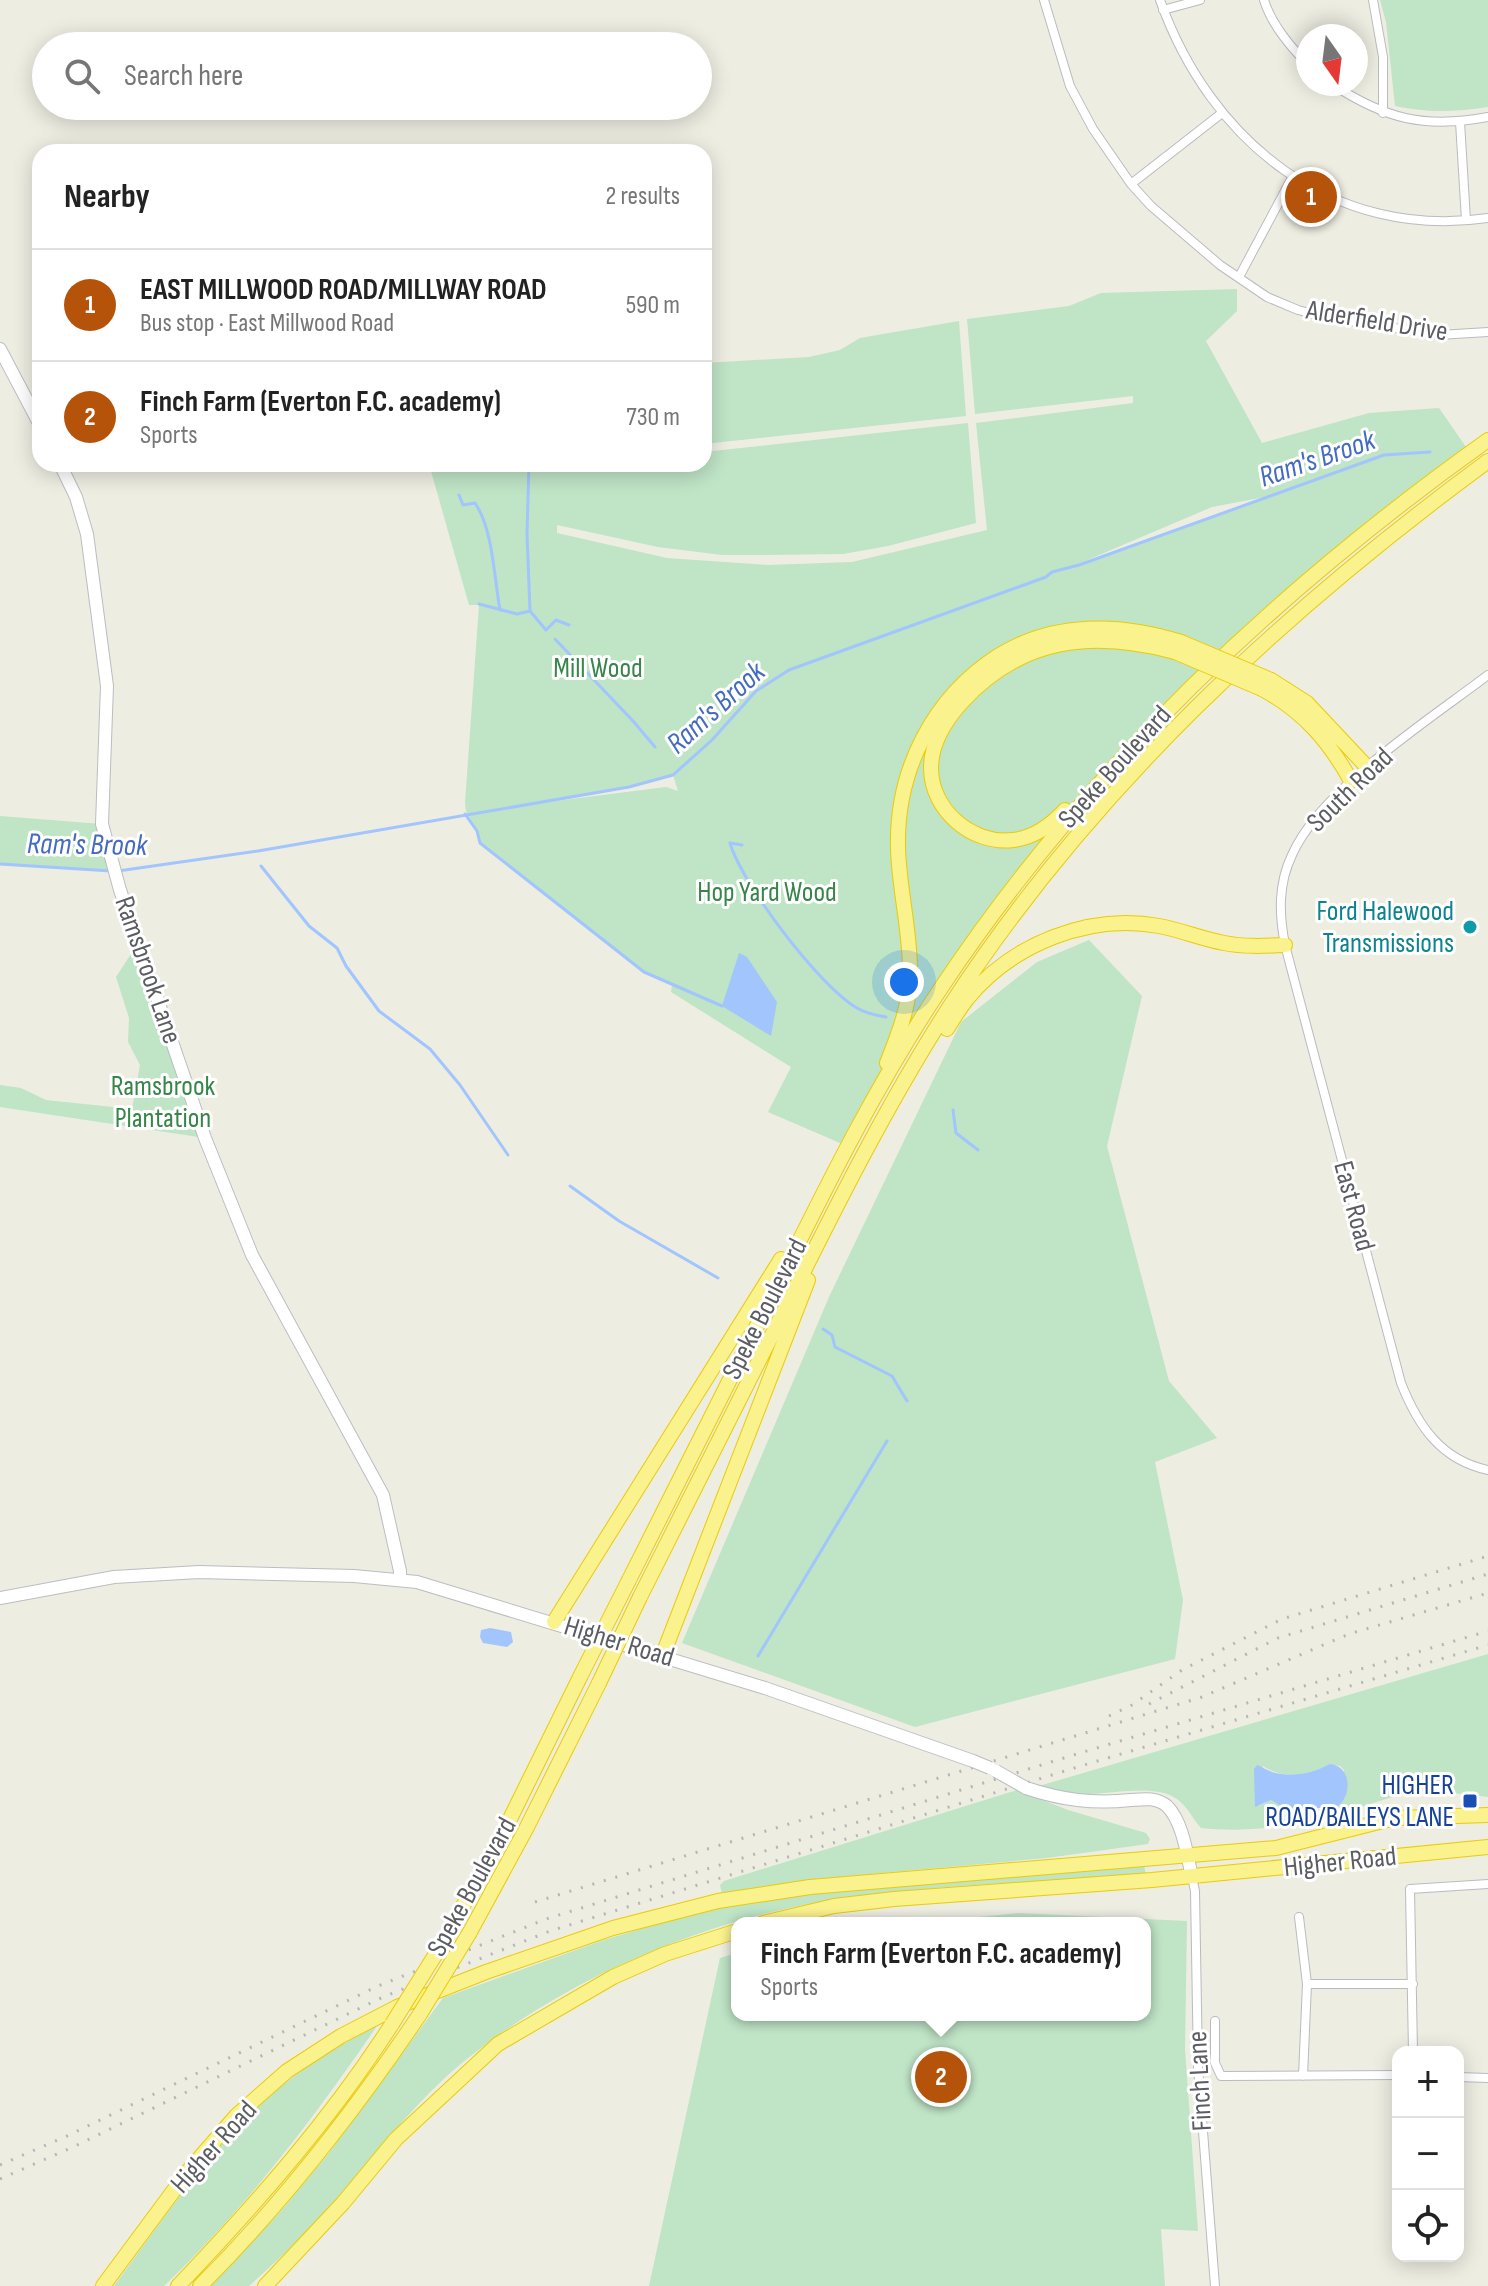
<!DOCTYPE html>
<meta charset="utf-8">
<style>
:root{--surface:#fff;--page:#f6f6f6;--text:#222;--muted:#767676;--line:#e0e0e0;--accent:#b45309}
body{margin:0;font-family:"Sofia Sans Condensed",sans-serif;background:var(--page);color:var(--text)}
.controls{position:absolute;right:24px;bottom:24px;display:grid;overflow:hidden;border-radius:16px;box-shadow:0 4px 20px #0003}
.controls button{width:72px;height:72px;display:grid;place-items:center;padding:0;border:0;border-bottom:2px solid var(--line);background:var(--surface);color:var(--text);font:40px sans-serif}
.compass{position:absolute;left:1296px;top:24px;width:72px;height:72px;border-radius:50%;background:var(--surface);box-shadow:0 4px 20px #0003;rotate:166deg}
.you{position:absolute;left:904px;top:982px;width:28px;height:28px;margin:-20px;border:6px solid #fff;border-radius:50%;background:#1a73e8;box-shadow:0 0 0 12px #1a73e833}
.badge{display:grid;place-items:center;width:52px;height:52px;border-radius:50%;background:var(--accent);color:#fff;font-size:26px;font-weight:700}
.pin{position:absolute;translate:-50% -50%;border:4px solid #fff;box-shadow:0 2px 8px #0006}
.popup{position:absolute;left:731px;top:1917px;width:420px;height:104px;box-sizing:border-box;display:grid;place-content:center;border-radius:16px;background:var(--surface);filter:drop-shadow(0 2px 6px #0005);font-size:26px;white-space:nowrap;color:var(--muted)}
.popup b{font-size:30px;color:var(--text)}
.popup::after{content:'';position:absolute;left:50%;top:100%;margin-left:-16px;border:16px solid transparent;border-top-color:var(--surface)}
.list{margin:0;padding:0;list-style:none}
h2{display:flex;justify-content:space-between;align-items:center;height:104px;margin:0;padding:0 32px;font-size:34px}
h2 small{font-size:26px;font-weight:400;color:var(--muted)}
.list li{display:grid;grid-template-columns:52px 1fr auto;gap:24px;align-items:center;box-sizing:border-box;height:112px;padding:0 32px;border-top:2px solid var(--line)}
.list b{display:block;font-size:30px;white-space:nowrap}
.list p{margin:0;font-size:26px;white-space:nowrap;color:var(--muted)}
.list em{font-size:26px;font-style:normal;color:var(--muted)}
.icon{flex:none;width:44px;height:44px;fill:none;stroke:currentColor;stroke-width:2;stroke-linecap:round;stroke-linejoin:round}
.map{position:relative;flex:none;width:1488px;height:2286px;overflow:hidden}
.search{position:absolute;background:var(--surface);box-shadow:0 4px 20px #0003;left:32px;top:32px;width:680px;height:88px;display:flex;align-items:center;gap:20px;box-sizing:border-box;padding:0 28px;border-radius:44px;color:var(--muted);font-size:30px}
.panel{position:absolute;background:var(--surface);box-shadow:0 4px 20px #0003;left:32px;top:144px;width:680px;height:328px;border-radius:24px}
.map>svg:first-child{display:block}
.green{fill:#bfe4c6;fill-rule:evenodd}
.water{fill:#a2c5fd}
.lines{fill:none;stroke-linecap:round;stroke-linejoin:round}
.stream{stroke:#a2c5fd;stroke-width:3}
.street-casing{stroke:#babbc1;stroke-width:10}
.secondary-casing{stroke:#bbbdc3;stroke-width:14}
.highway-casing{stroke:#eacb05;stroke-width:16}
.street{stroke:#fff;stroke-width:8}
.secondary{stroke:#fff;stroke-width:12}
.highway{stroke:#faf28c;stroke-width:14}
.rail{stroke:#b5b6b6;stroke-width:3;stroke-dasharray:2 10;stroke-linecap:butt}
.secondary-bridge-casing{stroke:#bbbdc3;stroke-width:14;stroke-linecap:butt}
.highway-bridge-casing{stroke:#eacb05;stroke-width:16;stroke-linecap:butt}
.secondary-bridge{stroke:#fff;stroke-width:12}
.highway-bridge{stroke:#faf28c;stroke-width:14}
.culture-dot{fill:#0f9aa8;stroke:#fff;stroke-width:3}
.transit-dot{fill:#1a4fb4;stroke:#fff;stroke-width:3}
.labels{text-anchor:middle;dominant-baseline:central;stroke-width:6;stroke-linejoin:round;paint-order:stroke}
.street-label{font-size:28px;fill:#5b5d63;stroke:#fff}
.park-label{font-size:28px;fill:#378549;stroke:#fff}
.culture-label{font-size:28px;fill:#0d838f;stroke:#fff;text-anchor:end}
.transit-label{font-size:28px;fill:#164399;stroke:#fff;text-anchor:end}
.water-label{font-size:30px;font-style:italic;fill:#456bc0;stroke:#fff}
</style>
<div class="map">
<svg width="1488" height="2286" viewBox="0 0 1488 2286">
<rect width="100%" height="100%" fill="#edede2"/>
<path class="green" d="M1380,0H1488V107C1455,112 1428,113 1395,106L1386,22Z
M1237,289V311L1206,341L1262,443L1369,413L1439,408L1466,447L1442,474L1324,566L1216,656C1187,645 1159,633 1128,629C1040,618 953,667 918,748L932,753C964,669 1052,628 1137,643C1149,645 1162,647 1173,652C1184,657 1194,666 1204,673C1060,816 944,967 847,1146L768,1112L791,1067L671,992L672,985L644,972L480,843C477,828 465,818 465,803L479,605H469L429,464H562L564,467L595,464H704V452L968,423L976,523L888,546L843,554L761,555H722L658,547L557,525V533L667,558L768,565L852,562L987,530L976,423L1133,403V396L975,414L967,319L1069,306L1101,293ZM1265,497L1079,565L1078,564L1212,507ZM673,775L678,791L666,787L493,809L629,787Z
M959,321L966,416L704,444V363L809,357L840,350L860,338Z
M0,816L102,824L115,872L0,864Z
M1089,940L1142,996L1107,1146L1169,1381L1217,1438L1155,1462L1183,1600L1175,1659L915,1727L682,1643L829,1297L961,1022L1037,962Z
M138,943L205,1138L0,1107V1085L21,1088L46,1100L132,1109L140,1065L128,1042L129,1018L116,977Z
M1488,1654V1797C1463,1794 1438,1790 1414,1793C1387,1796 1362,1808 1336,1815C1292,1826 1246,1833 1201,1828C1192,1818 1188,1807 1177,1799C1153,1783 1111,1795 1083,1794C1068,1793 1053,1789 1039,1786ZM1330,1764L1340,1766L1344,1770L1335,1808L1314,1810L1281,1806L1271,1800L1258,1806L1263,1766C1283,1780 1309,1775 1330,1764Z
M1017,1790L1068,1810L1146,1833L1150,1839L1148,1844L1047,1858L816,1879L722,1894L720,1885L724,1881Z
M1144,1864L1146,1876C1041,1882 935,1884 831,1900C696,1922 552,1984 449,2074C406,2113 370,2161 331,2205C306,2234 278,2260 249,2286H211L281,2211L329,2153L443,1998L604,1940L694,1913L771,1898L827,1891Z
M1019,1913L1187,1921L1185,2049L1198,2231L1161,2229L1165,2286H649L720,1958L737,1953V2015H1145V1923H919Z
M377,2026C314,2118 245,2209 164,2286H114C152,2235 187,2182 230,2135C270,2089 323,2053 377,2026Z"/>
<path class="water" d="M739,953L747,957L777,1002L771,1036L722,1006Z
M490,1628L511,1632L513,1642L507,1647L483,1643L480,1637L481,1630Z
M1330,1764C1352,1766 1353,1798 1335,1808H1284L1271,1800L1255,1807L1254,1769L1257,1765C1263,1767 1269,1772 1276,1773C1296,1777 1312,1773 1330,1764Z"/>
<g class="lines">
<path class="stream" d="M529,464L527,534L530,611L546,630L556,620L569,625
M459,495L463,505L475,503C493,529 494,577 500,610
M479,604L517,614L530,611
M555,639L633,721L655,747
M465,814L477,831L480,843L644,972L722,1006
M742,845L730,843C742,884 819,986 857,1008C867,1014 876,1015 886,1017
M0,864L111,871
M261,866L309,926L337,948L346,966L379,1011L430,1049L460,1085L508,1155
M118,871L258,851L629,787L673,775L712,740L756,691L789,670L1046,577L1052,572L1079,565L1384,455L1430,452
M953,1110L956,1133L978,1150
M570,1186L619,1221L718,1278
M823,1329L832,1335L835,1347L892,1376L907,1401
M758,1656L887,1441"/>
<g class="street-casing">
<path id="street" d="M1044,0L1070,86L1093,129L1131,184L1151,206L1220,265L1267,297L1298,310L1325,317L1439,335L1488,332
M1160,0C1210,141 1333,241 1488,218
M1264,0C1271,23 1290,47 1308,64
M1373,0L1383,57V113
M1163,10L1200,0
M1332,84C1385,119 1425,129 1488,117
M1460,122L1466,220
M1131,184L1222,113
M1239,277L1293,176
M1488,675C1429,720 1321,789 1292,855C1278,884 1279,914 1285,945L1401,1383C1418,1426 1441,1460 1488,1470
M1192,1877L1195,1891L1198,2067L1215,2286
M1299,1917L1307,1984L1303,2076
M1307,1984H1413
M1215,2021V2063L1221,2076L1398,2075
M1413,2052L1410,1889L1488,1884
M1458,2077L1488,2078"/>
</g>
<g class="secondary-casing">
<path id="secondary" d="M0,349L40,425
M60,464L76,497L87,534L107,686L102,824L120,890L205,1138L252,1255L383,1495L400,1571V1579
M0,1598L114,1577L199,1572L354,1576L417,1582L765,1688L973,1761
M1026,1788C1062,1800 1093,1804 1131,1800C1144,1799 1156,1797 1167,1806C1183,1822 1187,1855 1192,1877"/>
</g>
<g class="highway-casing">
<path id="highway" d="M1271,680L1307,703L1368,768
M1262,689C1303,711 1329,741 1351,781
M1065,810C1051,825 1034,838 1013,840C972,845 931,810 931,768C931,743 945,721 961,703C1021,637 1093,630 1175,652
M947,1029C953,1019 960,1008 967,999C1012,944 1089,913 1159,926C1181,930 1202,939 1224,943C1244,947 1264,946 1285,945
M887,1063C898,1035 910,1006 910,975C911,933 899,890 898,848C896,770 933,698 998,656C1054,621 1120,623 1181,642
M629,1580C677,1484 725,1389 773,1294C825,1189 876,1085 941,988C1086,770 1276,591 1488,440
M640,1597C688,1503 735,1408 783,1313C834,1210 886,1106 948,1009C1089,791 1280,614 1488,461
M554,1622L781,1259
M662,1657L808,1280
M763,1923L834,1906L894,1899L1152,1880L1488,1847
M470,1932L526,1829L599,1683
M444,1941L510,1819L580,1677
M103,2286L189,2170L236,2116L287,2071L341,2036L397,2007L486,1972L613,1928L718,1901L810,1887L1276,1848L1395,1818L1488,1815
M178,2286C256,2204 331,2119 392,2024
M200,2286C283,2203 354,2112 420,2014
M265,2286L343,2203L396,2139L498,2044L613,1977L665,1954L737,1931"/>
</g>
<use href="#street" class="street"/>
<use href="#secondary" class="secondary"/>
<use href="#highway" class="highway"/>
<path class="rail" d="M1149,1704L1278,1638L1488,1574
M1109,1716L1132,1705L1182,1670L1282,1619L1488,1556
M535,1902L1202,1697L1349,1634L1488,1593
M0,2165L67,2136L378,1986L546,1919L1080,1753L1488,1631
M0,2179L73,2147L383,1997L550,1931L1084,1765L1488,1645"/>
<g class="secondary-bridge-casing">
<path id="secondary-bridge" d="M973,1761L990,1768
M996,1771L1026,1788"/>
</g>
<g class="highway-bridge-casing">
<path id="highway-bridge" d="M1181,642L1271,680
M1175,652L1262,689
M580,1677L629,1580
M599,1683L640,1597
M420,2014L470,1932
M392,2024L444,1941"/>
</g>
<use href="#secondary-bridge" class="secondary-bridge"/>
<use href="#highway-bridge" class="highway-bridge"/>
</g>
<circle class="culture-dot" cx="1470" cy="927" r="8"/>
<rect class="transit-dot" x="1462" y="1793" width="16" height="16" rx="4"/>
<g class="labels">
<g class="street-label">
<text transform="translate(1377 321) rotate(9)">Alderfield Drive</text>
<text transform="translate(1115 767) rotate(-48)">Speke Boulevard</text>
<text transform="translate(1350 790) rotate(-44)">South Road</text>
<text transform="translate(148 970) rotate(71)">Ramsbrook Lane</text>
<text transform="translate(1354 1206) rotate(75)">East Road</text>
<text transform="translate(765 1309) rotate(-63)">Speke Boulevard</text>
<text transform="translate(619 1642) rotate(17)">Higher Road</text>
<text transform="translate(1340 1862) rotate(-6)">Higher Road</text>
<text transform="translate(472 1887) rotate(-61)">Speke Boulevard</text>
<text transform="translate(1200 2081) rotate(-93)">Finch Lane</text>
<text transform="translate(214 2147) rotate(-48)">Higher Road</text>
</g>
<g class="park-label">
<text x="598" y="668">Mill Wood</text>
<text x="767" y="892">Hop Yard Wood</text>
<text x="163" y="1086">Ramsbrook<tspan x="163" dy="32">Plantation</tspan></text>
</g>
<g class="culture-label">
<text x="1454" y="911">Ford Halewood<tspan x="1454" dy="32">Transmissions</tspan></text>
</g>
<g class="transit-label">
<text x="1454" y="1785">HIGHER<tspan x="1454" dy="32">ROAD/BAILEYS LANE</tspan></text>
</g>
<g class="water-label">
<text transform="translate(1317 459) rotate(-19)">Ram's Brook</text>
<text transform="translate(716 708) rotate(-42)">Ram's Brook</text>
<text transform="translate(87 845) rotate(1)">Ram's Brook</text>
</g>
</g>
</svg>
<div class="controls">
<button>+</button>
<button>−</button>
<button><svg class="icon" aria-label="locate" viewBox="0 0 24 24"><circle cx="12" cy="12" r="6"/><path d="M12 2v4M12 18v4M2 12h4M18 12h4"/></svg></button>
</div>
<svg class="compass" viewBox="-18 -18 36 36"><path d="M0-13l5 13h-10z" fill="#e53935"/><path d="M0 13l5-13h-10z" fill="#767676"/></svg>
<div class="you"></div>
<div class="pin badge" style="left:1311px;top:197px">1</div>
<div class="pin badge" style="left:941px;top:2077px">2</div>
<div class="popup"><b>Finch Farm (Everton F.C. academy)</b>Sports</div>
<div class="search"><svg class="icon" aria-label="search" viewBox="0 0 24 24"><circle cx="10" cy="10" r="6"/><path d="M15 15l6 6"/></svg>Search here</div>
<section class="panel">
<h2>Nearby<small>2 results</small></h2>
<ul class="list">
<li><span class="badge">1</span><div><b>EAST MILLWOOD ROAD/MILLWAY ROAD</b><p>Bus stop · East Millwood Road</p></div><em>590 m</em></li>
<li><span class="badge">2</span><div><b>Finch Farm (Everton F.C. academy)</b><p>Sports</p></div><em>730 m</em></li>
</ul>
</section>
</div>
